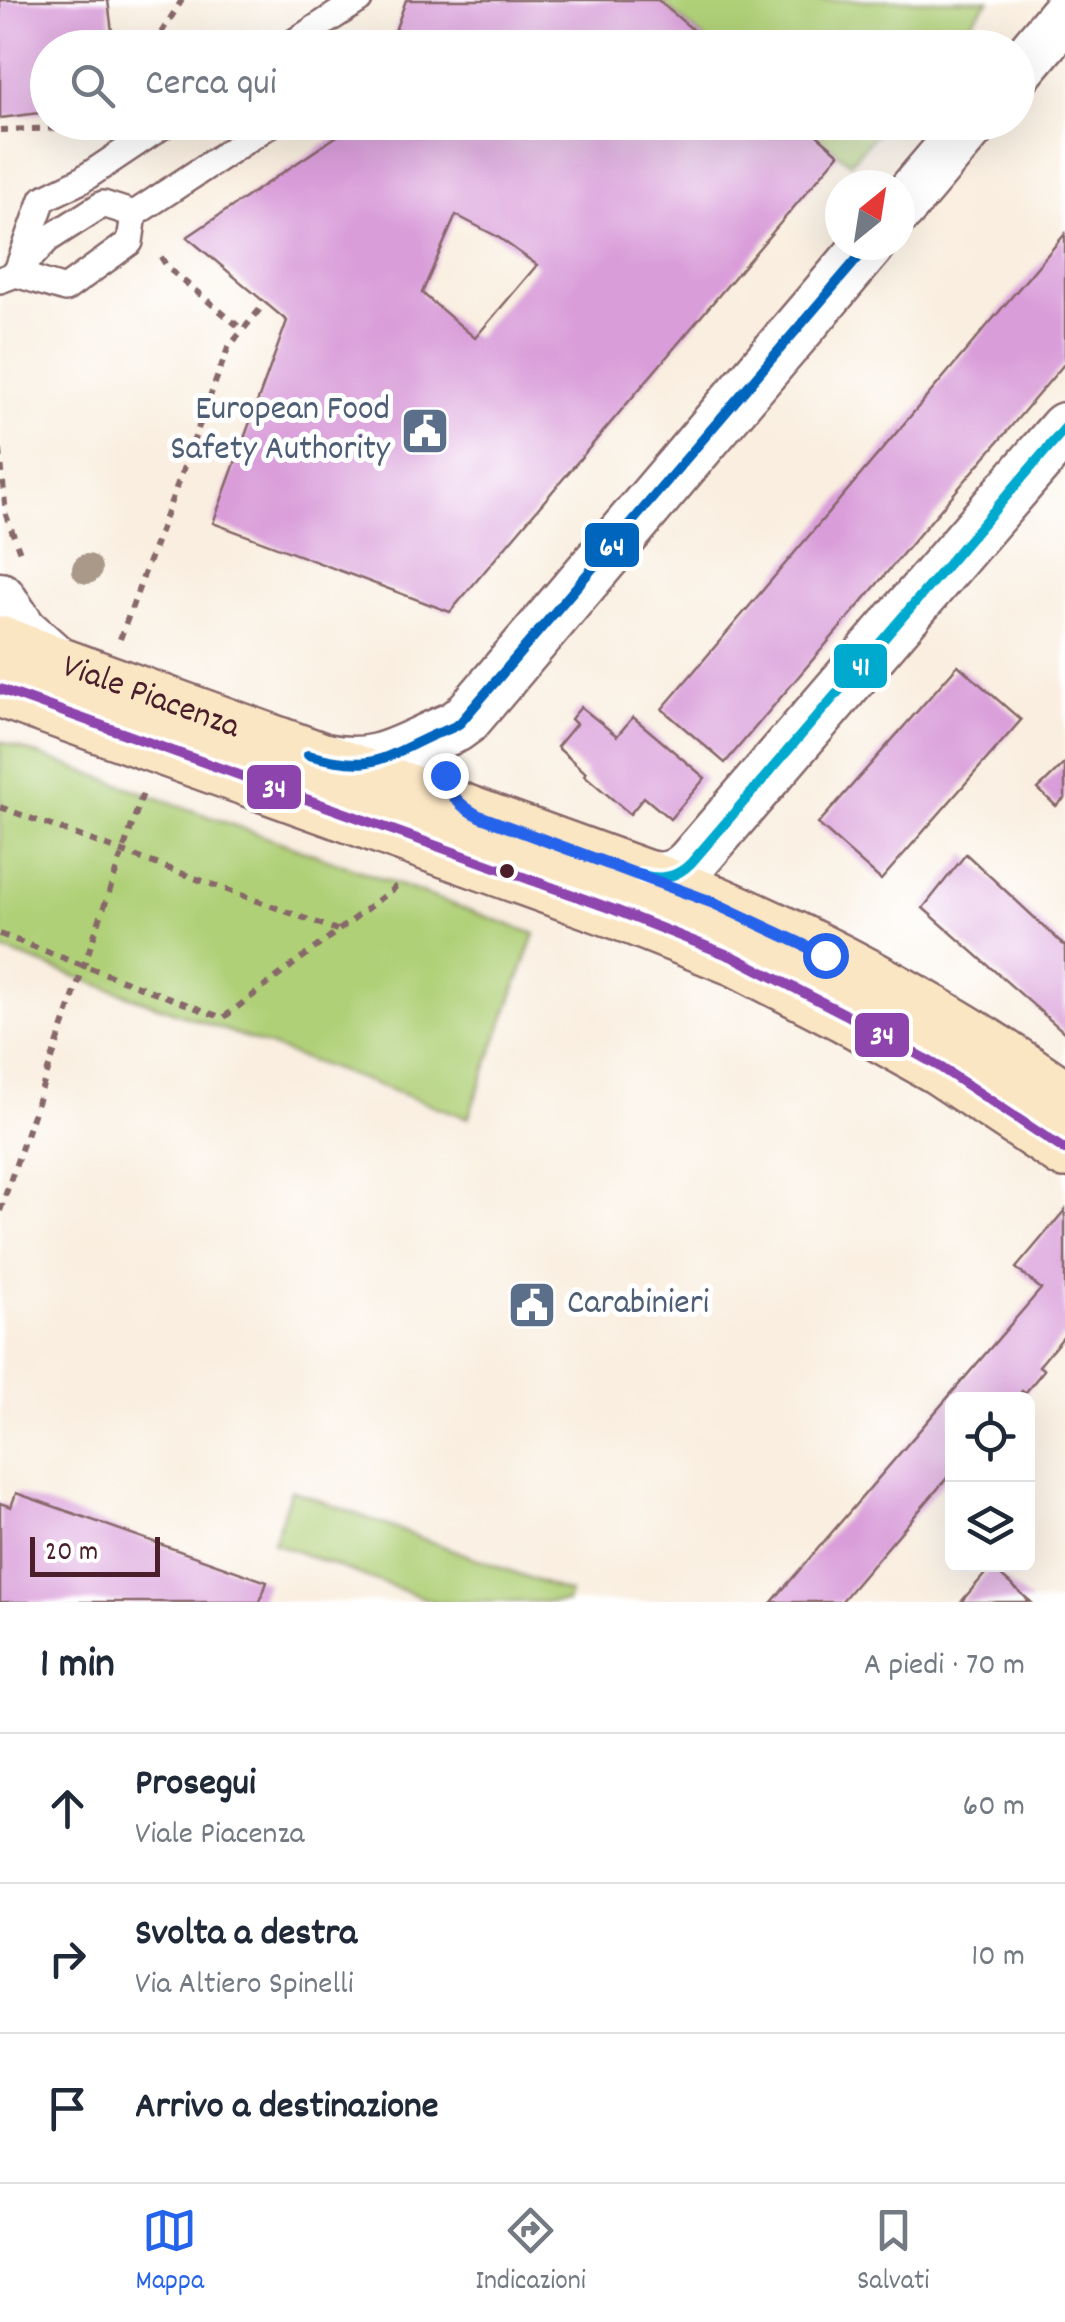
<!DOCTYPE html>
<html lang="it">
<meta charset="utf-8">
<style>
:root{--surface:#fff;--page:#f6f6f7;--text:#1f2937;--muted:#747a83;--line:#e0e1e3;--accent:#2563eb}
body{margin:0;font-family:Dekko,sans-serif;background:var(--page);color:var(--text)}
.controls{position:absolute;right:30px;bottom:30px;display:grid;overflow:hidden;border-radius:15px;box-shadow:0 10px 40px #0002}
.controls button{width:90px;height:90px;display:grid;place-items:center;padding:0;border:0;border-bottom:2px solid var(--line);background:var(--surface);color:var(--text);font:50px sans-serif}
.compass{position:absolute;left:825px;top:170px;width:90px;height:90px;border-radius:50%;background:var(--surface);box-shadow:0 10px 40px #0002;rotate:30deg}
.scale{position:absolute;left:30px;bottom:25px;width:130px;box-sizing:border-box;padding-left:10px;border:5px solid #4a1f2b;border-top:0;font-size:28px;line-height:35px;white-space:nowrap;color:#4a1f2b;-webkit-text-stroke:8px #fff;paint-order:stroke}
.stop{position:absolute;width:30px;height:30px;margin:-22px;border:8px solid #2563eb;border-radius:50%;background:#fff}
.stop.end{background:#2563eb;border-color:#fff;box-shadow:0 2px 10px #0008}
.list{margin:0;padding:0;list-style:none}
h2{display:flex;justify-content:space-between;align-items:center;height:130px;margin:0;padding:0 40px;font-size:42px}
h2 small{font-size:32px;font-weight:400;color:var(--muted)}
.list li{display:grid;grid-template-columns:65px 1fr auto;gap:30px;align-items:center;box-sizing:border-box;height:150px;padding:0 40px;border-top:2px solid var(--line)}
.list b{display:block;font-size:38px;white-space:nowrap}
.list p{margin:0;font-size:32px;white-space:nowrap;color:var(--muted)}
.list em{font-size:32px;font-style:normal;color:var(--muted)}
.icon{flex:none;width:55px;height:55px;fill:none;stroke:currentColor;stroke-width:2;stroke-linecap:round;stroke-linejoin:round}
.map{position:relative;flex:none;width:1065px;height:1602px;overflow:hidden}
.search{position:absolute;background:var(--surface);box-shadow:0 10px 40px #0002;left:30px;right:30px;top:30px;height:110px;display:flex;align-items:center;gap:25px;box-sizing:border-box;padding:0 35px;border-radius:55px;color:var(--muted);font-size:38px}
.sheet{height:580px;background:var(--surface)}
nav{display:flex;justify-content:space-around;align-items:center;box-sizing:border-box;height:140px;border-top:2px solid var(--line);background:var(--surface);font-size:28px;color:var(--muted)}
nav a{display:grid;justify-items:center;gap:5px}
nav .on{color:var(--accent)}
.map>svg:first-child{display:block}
.green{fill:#b0d078;stroke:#7d7852;stroke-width:2.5}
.building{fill:#d99dd9;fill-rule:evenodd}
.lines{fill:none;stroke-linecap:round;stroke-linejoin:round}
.service-casing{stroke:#87676a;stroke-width:30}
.minor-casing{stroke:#87676a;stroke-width:55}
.secondary-casing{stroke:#87676a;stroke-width:60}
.path{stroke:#87676a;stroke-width:6;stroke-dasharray:8 8;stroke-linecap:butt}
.service{stroke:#fff;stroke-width:25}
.minor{stroke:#fff;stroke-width:50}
.secondary{stroke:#fbe6c4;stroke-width:55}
.bus-1-casing{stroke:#fff;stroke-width:18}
.bus-2-casing{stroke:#fff;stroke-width:18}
.bus-3-casing{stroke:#fff;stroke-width:18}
.bus-1{stroke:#8e44ad;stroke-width:10}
.bus-2{stroke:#0065bd;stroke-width:10}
.bus-3{stroke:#00a9ce;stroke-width:10}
.tree{fill:#aa9989}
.route{stroke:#2563eb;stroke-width:12}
.bus-dot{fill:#4a1f2b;stroke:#fff;stroke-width:4}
.labels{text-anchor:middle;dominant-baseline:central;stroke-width:10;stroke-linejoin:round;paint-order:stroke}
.service-label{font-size:35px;fill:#4e5e75;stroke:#fff;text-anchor:end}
.street-label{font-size:35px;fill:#4a1f2b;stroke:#fff}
.line-badge{stroke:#fff;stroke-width:4}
.badge-label{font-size:28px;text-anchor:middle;font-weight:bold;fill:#fff}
</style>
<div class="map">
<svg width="1065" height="1602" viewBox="0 0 1065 1602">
<rect width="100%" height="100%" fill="#fff"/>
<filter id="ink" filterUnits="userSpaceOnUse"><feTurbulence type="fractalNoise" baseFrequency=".01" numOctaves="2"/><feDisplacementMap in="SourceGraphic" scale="20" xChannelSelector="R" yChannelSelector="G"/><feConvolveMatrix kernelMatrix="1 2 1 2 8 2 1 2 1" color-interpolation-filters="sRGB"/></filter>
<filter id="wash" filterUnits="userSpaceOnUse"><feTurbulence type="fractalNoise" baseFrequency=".0048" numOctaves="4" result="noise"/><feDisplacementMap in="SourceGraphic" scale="40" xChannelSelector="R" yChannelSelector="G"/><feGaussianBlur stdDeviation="2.25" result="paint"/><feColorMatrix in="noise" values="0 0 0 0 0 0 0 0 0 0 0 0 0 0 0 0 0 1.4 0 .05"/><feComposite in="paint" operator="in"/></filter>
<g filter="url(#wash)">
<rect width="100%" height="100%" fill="#f9eedf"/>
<path class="green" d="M658,0H989L949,48L714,47Z
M802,123H885L850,163Z
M0,741L535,934L468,1118L0,949Z
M291,1490L570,1593L567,1602H435L273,1543Z"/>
<g id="blocks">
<path class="building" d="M0,0H108L114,48H48V112L0,118Z
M406,0H658L714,48H389Z
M358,122H802L839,154L450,612L213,523L287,321L187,237ZM456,215L498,237L537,265L475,338L422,293Z
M1065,234V363L725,763L662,709Z
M958,665L1021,720L881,880L818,824Z
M581,707L617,736L633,717L705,778L670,819L644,797L630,814L584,775L586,773L557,747L576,724L571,719Z
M1065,763V798L1056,806L1038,789Z
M966,854L1065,946V1033L923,908Z
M1065,1210V1335L1039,1366L1044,1370L1025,1393L1022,1391L1015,1400H952V1472L841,1602H772L1041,1289L1016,1268Z
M16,1493L267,1582L260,1602H0V1503L11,1507Z
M991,1567L1031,1602H961Z"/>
</g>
</g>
<g filter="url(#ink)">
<use href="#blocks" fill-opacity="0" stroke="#87676a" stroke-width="2.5"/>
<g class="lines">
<g class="service-casing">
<path id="service" d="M285,48L359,0
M389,48V47
M22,266L48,239L103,204L134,214
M16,274L43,199L80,181L168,122
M0,280L16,274L65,289L130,242L134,214L274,122"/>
</g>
<g class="minor-casing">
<path id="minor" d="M1018,70L1065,14
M900,208L973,122
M0,598L22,631L60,665
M324,759C380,771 406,746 455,727L466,719L869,245
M642,875C662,880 676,878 691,863L1065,428"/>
</g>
<g class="secondary-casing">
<g id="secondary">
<path id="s1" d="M0,644L714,903C837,956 956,1022 1065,1099"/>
<path d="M0,689L615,910L738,959L845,1014L940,1067L1065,1150"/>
</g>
</g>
<path class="path" d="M133,48L161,33L182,0
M0,130L97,127
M161,257L168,268L243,330
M0,450L6,515L22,558
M120,639L228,348L265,303
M0,807L337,930
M0,934L223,1018L398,885
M0,1211L144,790"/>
<use href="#service" class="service"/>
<use href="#minor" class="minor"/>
<use href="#secondary" class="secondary"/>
<g class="bus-1-casing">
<path id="bus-1" d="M0,689L615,910L738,959L845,1014L940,1067L1065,1150"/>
</g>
<g class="bus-2-casing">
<path id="bus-2" d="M308,755C371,771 376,762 431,736C441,731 451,730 460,723L869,245"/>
</g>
<g class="bus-3-casing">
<path id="bus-3" d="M642,875C662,880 676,878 691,863L1065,428"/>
</g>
<use href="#bus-1" class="bus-1"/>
<use href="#bus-2" class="bus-2"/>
<use href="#bus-3" class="bus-3"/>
</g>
<circle class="tree" cx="87" cy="569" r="15"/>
</g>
<g class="lines" filter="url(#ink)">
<path class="route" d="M445,775C448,795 461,807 479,816L714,903L825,955"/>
</g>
<defs>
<g id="civic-square" transform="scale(2.5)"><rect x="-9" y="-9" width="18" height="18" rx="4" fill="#5c6f8a" stroke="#fff"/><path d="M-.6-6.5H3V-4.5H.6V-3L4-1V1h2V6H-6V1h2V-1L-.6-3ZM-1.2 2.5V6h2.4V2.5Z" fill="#fff"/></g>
</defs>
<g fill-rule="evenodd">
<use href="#civic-square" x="425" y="431"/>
<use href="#civic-square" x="532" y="1305"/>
</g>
<circle class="bus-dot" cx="507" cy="871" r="9"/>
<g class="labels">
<g class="service-label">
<text x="390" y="411">European Food<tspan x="390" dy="40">Safety Authority</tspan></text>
<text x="567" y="1305" text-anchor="start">Carabinieri</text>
</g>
<g class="street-label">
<text stroke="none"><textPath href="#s1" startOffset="160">Viale Piacenza</textPath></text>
</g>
</g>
<g class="line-badge">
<rect x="583" y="521" width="58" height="48" rx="10" fill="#0065bd"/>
<rect x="832" y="642" width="57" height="48" rx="10" fill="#00a9ce"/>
<rect x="245" y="763" width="58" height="48" rx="10" fill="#8e44ad"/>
<rect x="853" y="1011" width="58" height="48" rx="10" fill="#8e44ad"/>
</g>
<g class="badge-label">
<text x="612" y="555">64</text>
<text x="861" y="675">41</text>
<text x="274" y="797">34</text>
<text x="882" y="1044">34</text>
</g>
</svg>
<div class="controls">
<button><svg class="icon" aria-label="locate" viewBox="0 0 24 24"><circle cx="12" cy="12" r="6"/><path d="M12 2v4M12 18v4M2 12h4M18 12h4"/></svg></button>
<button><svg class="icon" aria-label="layers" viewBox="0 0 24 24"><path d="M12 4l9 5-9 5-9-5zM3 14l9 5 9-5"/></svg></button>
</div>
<svg class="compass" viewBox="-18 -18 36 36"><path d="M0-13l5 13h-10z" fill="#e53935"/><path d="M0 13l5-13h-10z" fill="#747a83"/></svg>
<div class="scale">20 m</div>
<div class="stop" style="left:825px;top:955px"></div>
<div class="stop end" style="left:445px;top:775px"></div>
<div class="search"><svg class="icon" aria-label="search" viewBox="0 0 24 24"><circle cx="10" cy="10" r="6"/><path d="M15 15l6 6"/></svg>Cerca qui</div>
</div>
<section class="sheet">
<h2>1 min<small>A piedi · 70 m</small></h2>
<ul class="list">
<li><svg class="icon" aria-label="ahead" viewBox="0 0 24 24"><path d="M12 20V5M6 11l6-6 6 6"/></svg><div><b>Prosegui</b><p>Viale Piacenza</p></div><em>60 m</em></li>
<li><svg class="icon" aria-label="right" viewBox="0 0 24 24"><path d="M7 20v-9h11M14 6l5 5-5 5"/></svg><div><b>Svolta a destra</b><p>Via Altiero Spinelli</p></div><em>10 m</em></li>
<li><svg class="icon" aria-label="arrive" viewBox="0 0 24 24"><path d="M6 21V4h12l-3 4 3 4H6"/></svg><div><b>Arrivo a destinazione</b></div></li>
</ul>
</section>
<nav>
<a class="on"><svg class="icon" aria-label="map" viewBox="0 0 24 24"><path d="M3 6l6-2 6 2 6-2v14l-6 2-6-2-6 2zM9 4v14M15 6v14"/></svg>Mappa</a>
<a><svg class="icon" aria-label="directions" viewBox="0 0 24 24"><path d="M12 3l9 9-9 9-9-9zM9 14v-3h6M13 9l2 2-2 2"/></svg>Indicazioni</a>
<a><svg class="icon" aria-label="saved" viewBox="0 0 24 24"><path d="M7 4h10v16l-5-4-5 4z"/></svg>Salvati</a>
</nav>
